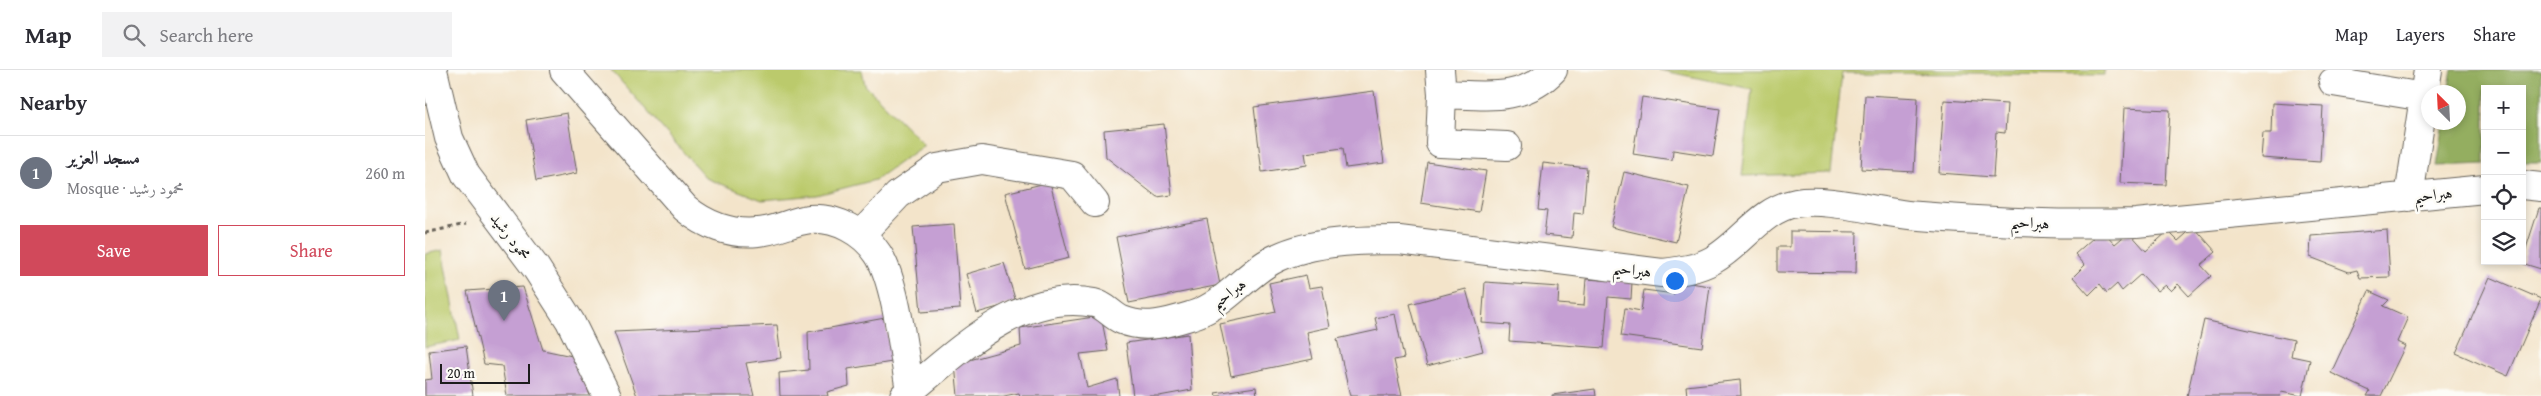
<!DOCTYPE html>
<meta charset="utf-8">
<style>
:root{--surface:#fff;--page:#f2f2f3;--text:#2b2b33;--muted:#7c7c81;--line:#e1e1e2;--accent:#d1495b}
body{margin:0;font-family:"Gentium Book Plus",Amiri,serif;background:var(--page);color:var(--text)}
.controls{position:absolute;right:15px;top:15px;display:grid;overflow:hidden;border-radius:0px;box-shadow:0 2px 8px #0003}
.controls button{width:45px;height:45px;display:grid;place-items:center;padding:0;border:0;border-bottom:1px solid var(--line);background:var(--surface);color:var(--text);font:25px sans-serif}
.compass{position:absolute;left:1996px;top:15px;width:45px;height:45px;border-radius:50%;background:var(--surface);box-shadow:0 2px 8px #0003;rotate:336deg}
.scale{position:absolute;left:15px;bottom:12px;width:90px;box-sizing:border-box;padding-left:5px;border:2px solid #1c1c1c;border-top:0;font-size:14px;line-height:18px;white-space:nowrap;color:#1c1c1c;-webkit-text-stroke:4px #fdfcf7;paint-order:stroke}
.you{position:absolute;left:1249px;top:210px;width:18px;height:18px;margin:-12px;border:4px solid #fff;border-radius:50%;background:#1a73e8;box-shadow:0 0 0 8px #1a73e833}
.badge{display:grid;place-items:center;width:32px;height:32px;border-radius:50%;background:var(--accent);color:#fff;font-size:16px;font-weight:700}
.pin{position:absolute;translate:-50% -41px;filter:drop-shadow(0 1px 2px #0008)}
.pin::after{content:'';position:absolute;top:26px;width:18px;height:15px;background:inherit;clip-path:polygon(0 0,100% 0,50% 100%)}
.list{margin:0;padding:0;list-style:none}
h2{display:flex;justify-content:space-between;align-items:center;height:65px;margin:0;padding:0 20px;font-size:21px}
h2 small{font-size:16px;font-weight:400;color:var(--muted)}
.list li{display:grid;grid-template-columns:32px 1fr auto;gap:15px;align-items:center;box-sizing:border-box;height:75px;padding:0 20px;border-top:1px solid var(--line)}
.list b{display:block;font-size:19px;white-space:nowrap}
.list p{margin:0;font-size:16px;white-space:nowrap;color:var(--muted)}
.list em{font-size:16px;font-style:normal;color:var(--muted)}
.actions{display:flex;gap:10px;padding:15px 20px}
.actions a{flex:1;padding:11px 0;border:1px solid var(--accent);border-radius:0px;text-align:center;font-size:18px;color:var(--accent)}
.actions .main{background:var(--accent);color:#fff}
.icon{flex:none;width:28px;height:28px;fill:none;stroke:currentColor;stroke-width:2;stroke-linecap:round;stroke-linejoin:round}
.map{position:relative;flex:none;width:2116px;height:326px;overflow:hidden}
header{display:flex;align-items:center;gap:30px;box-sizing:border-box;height:70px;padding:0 25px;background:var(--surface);border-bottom:1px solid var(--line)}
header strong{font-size:24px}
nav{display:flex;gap:28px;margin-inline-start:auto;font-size:18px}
.search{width:350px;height:45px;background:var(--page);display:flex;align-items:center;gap:12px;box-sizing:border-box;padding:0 18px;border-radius:0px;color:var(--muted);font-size:19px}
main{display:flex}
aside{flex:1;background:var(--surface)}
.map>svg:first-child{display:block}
.green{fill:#bbca6c;stroke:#6c7344}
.forest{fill:#94ae60;stroke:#58653e}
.building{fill:#c59fd3}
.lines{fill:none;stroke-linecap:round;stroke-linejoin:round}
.minor-casing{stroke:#676259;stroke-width:30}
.path{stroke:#676259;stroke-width:3;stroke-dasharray:4 4;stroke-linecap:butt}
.minor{stroke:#fff;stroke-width:28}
.labels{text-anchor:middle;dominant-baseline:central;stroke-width:5;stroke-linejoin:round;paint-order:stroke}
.street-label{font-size:16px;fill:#1c1c1c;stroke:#fdfcf7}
</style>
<header>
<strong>Map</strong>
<div class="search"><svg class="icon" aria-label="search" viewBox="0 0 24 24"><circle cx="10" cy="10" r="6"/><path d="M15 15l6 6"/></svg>Search here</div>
<nav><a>Map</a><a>Layers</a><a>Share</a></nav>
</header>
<main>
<aside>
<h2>Nearby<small></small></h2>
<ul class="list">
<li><span class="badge" style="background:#6b7280">1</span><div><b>مسجد العزير</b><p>Mosque · محمود رشيد</p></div><em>260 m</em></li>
</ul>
<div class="actions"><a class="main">Save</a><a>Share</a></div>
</aside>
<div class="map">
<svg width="2116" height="326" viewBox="0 0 2116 326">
<rect width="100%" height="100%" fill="#fdfcf7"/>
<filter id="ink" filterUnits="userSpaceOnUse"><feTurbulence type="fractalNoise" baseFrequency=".02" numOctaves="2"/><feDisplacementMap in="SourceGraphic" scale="10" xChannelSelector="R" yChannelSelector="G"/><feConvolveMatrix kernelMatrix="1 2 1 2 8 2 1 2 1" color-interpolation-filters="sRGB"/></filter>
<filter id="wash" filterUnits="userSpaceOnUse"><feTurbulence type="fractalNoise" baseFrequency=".0096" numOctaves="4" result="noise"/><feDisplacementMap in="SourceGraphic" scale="20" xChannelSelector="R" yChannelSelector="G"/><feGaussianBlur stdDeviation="1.12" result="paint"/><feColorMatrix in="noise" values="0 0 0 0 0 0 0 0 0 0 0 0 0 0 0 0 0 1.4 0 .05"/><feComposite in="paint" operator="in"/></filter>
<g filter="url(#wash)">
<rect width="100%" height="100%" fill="#f3e4ca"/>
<path class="green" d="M186,0H437L440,15L499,75L450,110L392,125L337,130L281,108Z
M1234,0H1679V5L1417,3L1406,103L1317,106L1327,19Z
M18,180L35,270L0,277V184Z"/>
<path class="forest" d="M2027,0H2116V93H2097V19H2060V94L2012,96L2019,53L2034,52V22H2023Z"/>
<g id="blocks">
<path class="building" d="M949,21L959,93L921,98L918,78L880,83L882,95L837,102L829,37Z
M1440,25L1493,28L1489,102L1436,99Z
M1217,27L1295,39L1288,86L1248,80L1247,90L1208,84Z
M1519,30L1582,34L1580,63L1571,62L1568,107L1514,103Z
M1847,33L1898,36L1895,92L1836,88L1838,63H1846Z
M1699,38L1745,40L1741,115L1695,113Z
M142,43L152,103L111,111L101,50Z
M739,54L747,125L732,127L681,87L679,60Z
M1002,92L1061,101L1054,142L996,133Z
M1118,93L1162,98L1158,144L1149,143L1147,168L1119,165L1122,141L1113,140Z
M1199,102L1264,117L1251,172L1186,157Z
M625,112L644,188L600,199L580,123Z
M2114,138H2116V199L2093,192L2097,191Z
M782,149L795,215L704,233L691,167Z
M529,154L535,239L496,242L488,157Z
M1769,157L1791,182L1776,195L1786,206L1764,226L1753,214L1746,221L1740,215L1732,221L1716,204L1697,221L1692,214L1682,223L1675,214L1664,225L1648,207L1660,195L1650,184L1677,160L1690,174L1704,162L1721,181L1743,161L1753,171Z
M1962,160L1965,207L1935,208L1932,200L1924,202L1885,187L1886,166Z
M1365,161L1432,162L1431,203L1352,202V177H1365Z
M579,193L591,232L552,243L541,204Z
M881,205L884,218L897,216L905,257L882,262L888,289L806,306L795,254L851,242L844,213Z
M2065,207L2116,229L2083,306L2031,283Z
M1161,209L1207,212L1206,229L1183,227L1179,278L1084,271L1085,255L1057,253L1060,212L1134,217L1133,234L1159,236Z
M1251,211L1285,216L1277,277L1196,266L1200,238L1216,241L1219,220L1249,224Z
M98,217L118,280L152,287L165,326H82L77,296L59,294L42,221Z
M1041,219L1058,281L1002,296L985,234Z
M1944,221L1964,230L1958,236L1983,247L1972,272L1980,276L1956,326H1942L1945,321L1906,303Z
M970,244L979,288L969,290L977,326H925L912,269L953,260L950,248Z
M676,246L683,281L655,284L662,318L692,309L694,326H595L594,323L579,326H533L530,294L596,276L595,258Z
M460,248L467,292L423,299L424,316L402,322L403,326H355L354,303L384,300L383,262Z
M1779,250L1869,270L1866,286L1885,290L1877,326L1856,322L1855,326H1762Z
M352,255L356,288L321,293L329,326H212L189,262Z
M763,264L767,320L734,326H708L701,273Z
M41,276L48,326H0V310L7,309L4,281Z
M1315,310L1316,326H1262L1261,316Z
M831,317L832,326H791L790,323Z
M1170,319L1171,326H1127V325Z"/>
</g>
</g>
<g filter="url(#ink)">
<use href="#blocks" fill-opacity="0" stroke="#676259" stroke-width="1"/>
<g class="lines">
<g class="minor-casing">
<path id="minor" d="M8,0L24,68L41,105L111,198L145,251L182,326
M139,0L260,138C280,155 306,165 333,162C351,161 367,151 385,149C411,147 439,162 453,184C471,211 479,286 485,321
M1015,0L1017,24L1015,73L1082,76
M1908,12L1999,27
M1017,24C1059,25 1097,33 1128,0
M2097,115L2116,117
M1984,127L2003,0
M436,164L473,125L512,98L557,90L647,105L670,133
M479,326C532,283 593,219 669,233C680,235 687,246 697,250C721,260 745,252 768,245C797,236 816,210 841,194C877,171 933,170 974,170L1237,203C1254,201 1272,199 1288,190C1317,174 1336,139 1371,133C1403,127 1460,144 1495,146C1567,152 1639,155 1711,153L2060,119"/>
</g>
<path class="path" d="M0,163L41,154"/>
<use href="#minor" class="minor"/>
</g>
</g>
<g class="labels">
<g class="street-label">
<text transform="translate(2008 124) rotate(-6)">هبراحيم</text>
<text transform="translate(1605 152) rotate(3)">هبراحيم</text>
<text transform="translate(86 166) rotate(52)">محمود رشيد</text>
<text transform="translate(1207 199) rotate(7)">هبراحيم</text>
<text transform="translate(803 223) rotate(-37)">هبراحيم</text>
</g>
</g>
</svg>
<div class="controls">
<button>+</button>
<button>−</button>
<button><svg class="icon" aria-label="locate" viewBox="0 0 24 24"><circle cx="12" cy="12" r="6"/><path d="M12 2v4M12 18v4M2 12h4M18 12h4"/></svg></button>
<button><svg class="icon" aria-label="layers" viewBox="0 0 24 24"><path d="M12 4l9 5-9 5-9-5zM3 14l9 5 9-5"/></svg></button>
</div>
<svg class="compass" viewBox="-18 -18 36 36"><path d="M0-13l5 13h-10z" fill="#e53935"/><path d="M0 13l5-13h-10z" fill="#7c7c81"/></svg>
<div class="scale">20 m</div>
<div class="you"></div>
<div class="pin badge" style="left:79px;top:251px;background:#6b7280">1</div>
</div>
</main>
